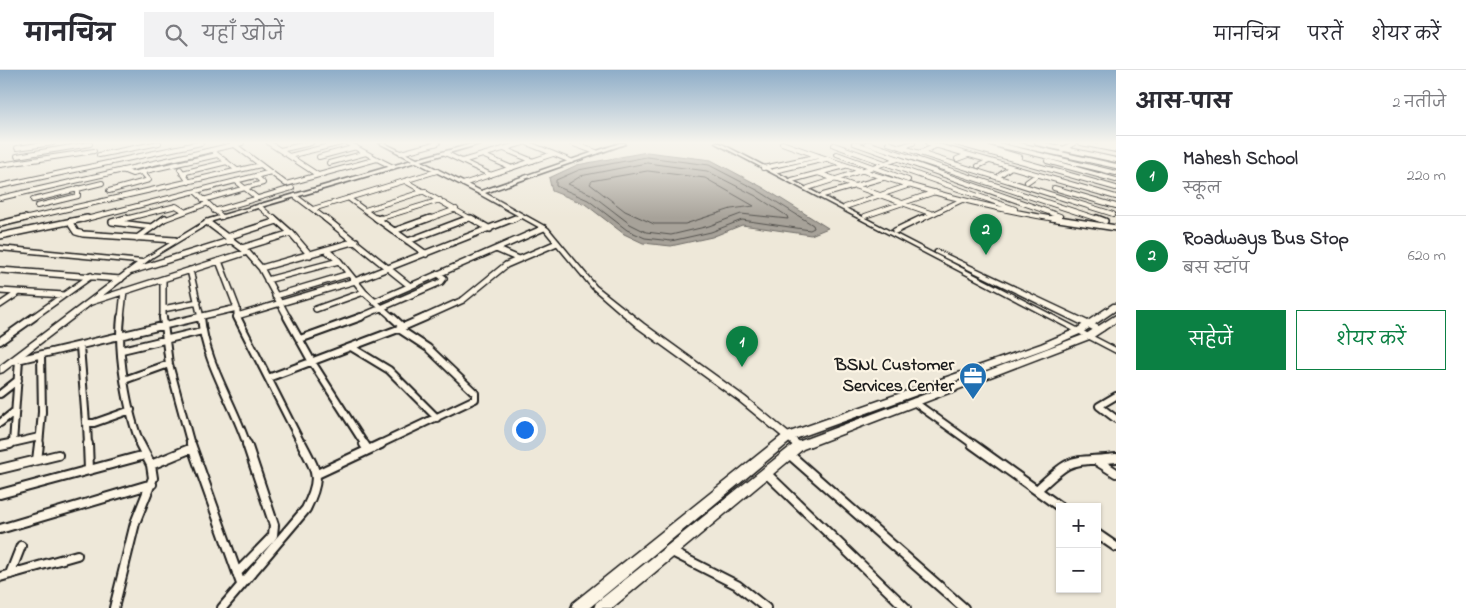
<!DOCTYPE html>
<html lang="hi">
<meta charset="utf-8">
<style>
:root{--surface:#fff;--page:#f2f2f3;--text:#2b2b33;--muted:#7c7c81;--line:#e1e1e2;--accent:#0b8043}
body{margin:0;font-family:"Indie Flower","Playpen Sans Deva",sans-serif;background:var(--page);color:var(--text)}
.controls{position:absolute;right:15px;bottom:15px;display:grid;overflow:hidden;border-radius:0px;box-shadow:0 1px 4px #0004}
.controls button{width:45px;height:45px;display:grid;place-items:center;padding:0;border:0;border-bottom:1px solid var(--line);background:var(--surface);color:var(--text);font:25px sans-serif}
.you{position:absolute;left:524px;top:359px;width:18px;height:18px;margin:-12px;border:4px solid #fff;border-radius:50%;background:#1a73e8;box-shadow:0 0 0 8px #1a73e833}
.badge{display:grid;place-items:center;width:32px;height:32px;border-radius:50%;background:var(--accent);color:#fff;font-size:16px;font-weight:700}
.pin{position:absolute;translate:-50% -41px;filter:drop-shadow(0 1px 2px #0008)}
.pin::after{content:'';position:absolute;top:26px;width:18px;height:15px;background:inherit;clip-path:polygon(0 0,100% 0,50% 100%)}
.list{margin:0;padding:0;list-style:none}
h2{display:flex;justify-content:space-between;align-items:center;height:65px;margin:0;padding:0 20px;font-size:21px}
h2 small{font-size:16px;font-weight:400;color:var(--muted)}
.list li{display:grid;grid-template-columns:32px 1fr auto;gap:15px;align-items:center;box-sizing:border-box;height:80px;padding:0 20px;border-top:1px solid var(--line)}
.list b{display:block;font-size:19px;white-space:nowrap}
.list p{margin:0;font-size:16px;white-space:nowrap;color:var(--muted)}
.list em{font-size:16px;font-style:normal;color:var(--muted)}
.actions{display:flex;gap:10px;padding:15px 20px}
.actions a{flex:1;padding:11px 0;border:1px solid var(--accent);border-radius:0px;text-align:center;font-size:18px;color:var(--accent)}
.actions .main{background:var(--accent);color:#fff}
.icon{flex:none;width:28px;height:28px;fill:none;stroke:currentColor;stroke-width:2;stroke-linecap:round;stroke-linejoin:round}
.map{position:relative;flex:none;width:1116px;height:538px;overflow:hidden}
header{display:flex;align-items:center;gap:30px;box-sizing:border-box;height:70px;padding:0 25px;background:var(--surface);border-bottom:1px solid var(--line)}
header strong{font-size:24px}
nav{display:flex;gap:28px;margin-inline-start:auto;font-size:18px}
.search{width:350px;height:45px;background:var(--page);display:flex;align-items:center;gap:12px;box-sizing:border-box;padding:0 18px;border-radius:0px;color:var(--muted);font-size:19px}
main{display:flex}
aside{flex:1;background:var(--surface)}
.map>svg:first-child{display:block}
.water{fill:#a7a299;stroke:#6f6c67}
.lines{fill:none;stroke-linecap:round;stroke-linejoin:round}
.shore{stroke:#54524e;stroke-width:1}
.street-far3-casing{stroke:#1c1c1c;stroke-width:6}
.street-far2-casing{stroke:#1c1c1c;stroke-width:8}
.street-far1-casing{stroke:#1c1c1c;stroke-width:10}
.street-casing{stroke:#1c1c1c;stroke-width:12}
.secondary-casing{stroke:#1c1c1c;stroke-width:3}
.primary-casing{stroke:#1c1c1c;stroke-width:3}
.highway-casing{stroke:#1c1c1c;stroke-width:4}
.street-far3{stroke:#fcf5e5;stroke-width:4}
.street-far2{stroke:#fcf5e5;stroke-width:5}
.street-far1{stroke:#fcf5e5;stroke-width:6}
.street{stroke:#fcf5e5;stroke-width:8}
.secondary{fill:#fcf5e5;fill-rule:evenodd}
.primary{fill:#fcf5e5;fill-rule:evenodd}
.highway{fill:#fcf5e5;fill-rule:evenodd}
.labels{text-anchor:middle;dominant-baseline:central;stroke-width:4.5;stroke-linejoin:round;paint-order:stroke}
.poi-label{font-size:18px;font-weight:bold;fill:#1c1c1c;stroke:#fcf5e5;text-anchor:end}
</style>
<header>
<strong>मानचित्र</strong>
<div class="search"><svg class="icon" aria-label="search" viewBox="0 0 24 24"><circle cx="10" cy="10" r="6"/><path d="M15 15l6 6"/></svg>यहाँ खोजें</div>
<nav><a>मानचित्र</a><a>परतें</a><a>शेयर करें</a></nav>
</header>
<main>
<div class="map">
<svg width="1116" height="538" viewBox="0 0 1116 538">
<rect width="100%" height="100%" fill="#eee8d9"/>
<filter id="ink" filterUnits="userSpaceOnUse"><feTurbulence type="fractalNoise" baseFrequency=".02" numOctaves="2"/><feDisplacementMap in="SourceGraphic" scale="10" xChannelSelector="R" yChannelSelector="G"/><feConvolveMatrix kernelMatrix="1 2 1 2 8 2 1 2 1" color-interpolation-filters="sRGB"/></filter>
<g filter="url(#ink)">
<path class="water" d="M647,82L711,90L762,117L828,158L811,165L742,155L712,167L671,176L643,173L624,164L585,134L552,121L549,108L577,95Z"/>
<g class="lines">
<path class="shore" d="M647,87L709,95L759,121L813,155L814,158L810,160L742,150L711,162L671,171L645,168L627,160L588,130L556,116V110L579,100Z
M647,93L707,101L756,126L787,146L788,149L741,144L709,156L671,165L646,162L630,154L591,124L568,114L581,106Z
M648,101L705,108L754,136L731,139L685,154H654L625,141L590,114L592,111Z"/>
<g class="street-far3-casing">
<path id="street-far3" d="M232,73L286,114L377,89L393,97
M269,73L318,105
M347,73L377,89
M527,73L571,91
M571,73L596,82
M782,73C873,106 965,135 1061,150
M854,73L1060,146
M867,73L1101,150
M888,73L1113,144
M928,73L1116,127
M956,73L1116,118
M971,73L1020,87
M990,73L1116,103
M1010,73L1116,96
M1037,73L1116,90
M1081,73L1116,80
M1100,73L1116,76
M834,75L1015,139
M900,77L913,73
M17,78L53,73
M504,79L533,91
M280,80L311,73
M1062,80L1074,73
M215,83L237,100
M401,83L438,73
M445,83L491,105
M919,83L938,75
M837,84L908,110
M99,85L159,73
M482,85L512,98
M17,86L90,74
M289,86L341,73
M319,87L356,77
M957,89L968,85
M462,91L523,73
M1047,91L1116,110
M329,93L366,83
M0,95L94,81
M978,96L989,91
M763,98L819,86
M180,99L189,112
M122,100L132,104L217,85
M774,101L826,89
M182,103L227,92
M818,103L933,144
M1000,105L1011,97
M792,110L845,96
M236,111L257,128
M405,111L473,150
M1027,112L1037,105
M463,114L553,84
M0,116L201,73
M808,118L898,89
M1054,118L1116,136
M109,121L149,110L142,102
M196,122L222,147
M823,125L883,108
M295,126L327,150
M0,128L242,73
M348,128L378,150
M33,130L102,113
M203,130L263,113L256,106
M37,136L78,126V118
M259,136L275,150
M845,137L910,115
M313,139L437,101
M365,140L425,121
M214,141L292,118
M865,146L935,122
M378,149L440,130
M19,150L261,95
M82,150L271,102
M121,150L176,136L184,141
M163,150L206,134
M426,150L456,139
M466,150L470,148
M512,150L521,146
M920,150L962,130"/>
</g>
<g class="street-far2-casing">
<path id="street-far2" d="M126,148L112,152L152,157
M274,148L291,163L310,185
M325,148L410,216
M376,148L426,184
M471,148L490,159
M1052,148L1116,158
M1097,148L1105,151
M378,149L380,148
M207,152L247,182L219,191
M70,153L76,162L83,164L175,170
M0,154L25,148
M394,161L430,148
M895,161L922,148
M0,166L87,148
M227,167L277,151
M137,168L165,148
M408,171L469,148
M242,178L291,163
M496,179L519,189
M326,180L339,191L364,222L393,248
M247,182L261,198L288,248
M261,198L356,171
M0,200L121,209
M190,200L201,248
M132,201L232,170
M163,209V248
M267,210L339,191
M0,221L64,225
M275,226L349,204
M91,232L219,191L237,238V246L355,211L515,148
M374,232L544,158
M0,235L18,223
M163,239L198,232
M316,239L364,222
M237,246L238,248
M32,248L91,206
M121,248L124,221
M194,248L237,238
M358,248L441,212L444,208L438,204
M423,248L463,230L506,195L557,173"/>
</g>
<g class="street-far1-casing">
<path id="street-far1" d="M121,247C117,281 127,343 141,375
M163,247L169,294L191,375
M201,247C205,293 233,332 247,375
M237,247L268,308L401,258
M287,247L312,292L365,375
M392,247L403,257L426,247
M300,269L361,247
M0,271L34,247
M80,276L86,353H94L131,340
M351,277L389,300L437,348
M122,280L202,261
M13,291L200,247
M268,308L302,375
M127,309L169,294
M0,324L18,310
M1116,326L1099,336L1116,349
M914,332L974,375
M0,353L15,341
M87,354L88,375
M13,373L19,290
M4,375L39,367
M39,375L42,342L41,285
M378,375L475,329V323L428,278L399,259"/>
</g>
<g class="street-casing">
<path id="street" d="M88,374L89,400
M191,374L241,514
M364,374L368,380
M972,374L1060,437
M0,376L10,374
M789,384L964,538
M37,390L39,374
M1097,391L1116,403
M151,395L192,378
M0,399L58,385
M766,403L906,538
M317,404L381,374
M1037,420C1074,385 1069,393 1116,388
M0,424L145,385
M0,459L152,414
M1097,464L1116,477
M672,482L737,515L766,538
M237,503L270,469L273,465L274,455L247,374
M10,504L21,476
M0,507L77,485
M114,538L135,453L153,408L151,395L140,374
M222,538L306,439C322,407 317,403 302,374"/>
</g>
<g class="secondary-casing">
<path id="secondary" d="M379,73H384L417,89L475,73H480V74L421,91L481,121L620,73H625V74L485,123L548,158L596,216L644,254L745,327L802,374L804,376L802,378L799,379L796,378L739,331L638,258L592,218L544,160L479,124L416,92L213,151L153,187L3,302L0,303V296L137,193L0,180V176L142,190L209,149L412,90Z
M715,73H720L1116,278V283Z
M937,180L1103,258L1104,260L1100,262H1097L935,183V181Z"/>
</g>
<g class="primary-casing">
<path id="primary" d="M1113,234H1116V240L1082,263L1047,278L792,370L589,538H571L573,533L784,364L1041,274L1076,259Z
M1116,245V252L1092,268L803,379L612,538H594L596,533L795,373L1086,264Z"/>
</g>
<g class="highway-casing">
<path id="highway" d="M944,308L948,309L958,318L956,321C949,323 942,318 939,312Z"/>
</g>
<use href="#street-far3" class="street-far3"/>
<use href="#street-far2" class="street-far2"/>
<use href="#street-far1" class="street-far1"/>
<use href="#street" class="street"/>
<use href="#secondary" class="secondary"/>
<use href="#primary" class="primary"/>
<use href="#highway" class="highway"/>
</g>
</g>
<linearGradient id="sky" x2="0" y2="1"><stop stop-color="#8eadc8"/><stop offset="0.49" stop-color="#f7f5ee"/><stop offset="1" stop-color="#f7f5ee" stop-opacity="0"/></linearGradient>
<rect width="1116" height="148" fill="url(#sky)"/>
<defs>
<g id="office-pin" transform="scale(1.4375)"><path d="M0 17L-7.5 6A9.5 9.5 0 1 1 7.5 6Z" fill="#1f6fb2" stroke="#fcf5e5"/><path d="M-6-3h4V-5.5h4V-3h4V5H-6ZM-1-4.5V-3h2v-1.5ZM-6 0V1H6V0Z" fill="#fff"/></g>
</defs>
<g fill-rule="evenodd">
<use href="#office-pin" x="973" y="306"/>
</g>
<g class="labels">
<g class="poi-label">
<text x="954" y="296">BSNL Customer<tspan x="954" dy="21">Services Center</tspan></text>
</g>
</g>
</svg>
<div class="controls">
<button>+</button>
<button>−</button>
</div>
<div class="you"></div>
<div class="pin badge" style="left:742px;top:297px">1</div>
<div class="pin badge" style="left:986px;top:185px">2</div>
</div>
<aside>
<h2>आस-पास<small>2 नतीजे</small></h2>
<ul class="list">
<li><span class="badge">1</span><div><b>Mahesh School</b><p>स्कूल</p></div><em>220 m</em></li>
<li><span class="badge">2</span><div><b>Roadways Bus Stop</b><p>बस स्टॉप</p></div><em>620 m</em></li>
</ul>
<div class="actions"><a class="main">सहेजें</a><a>शेयर करें</a></div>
</aside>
</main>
